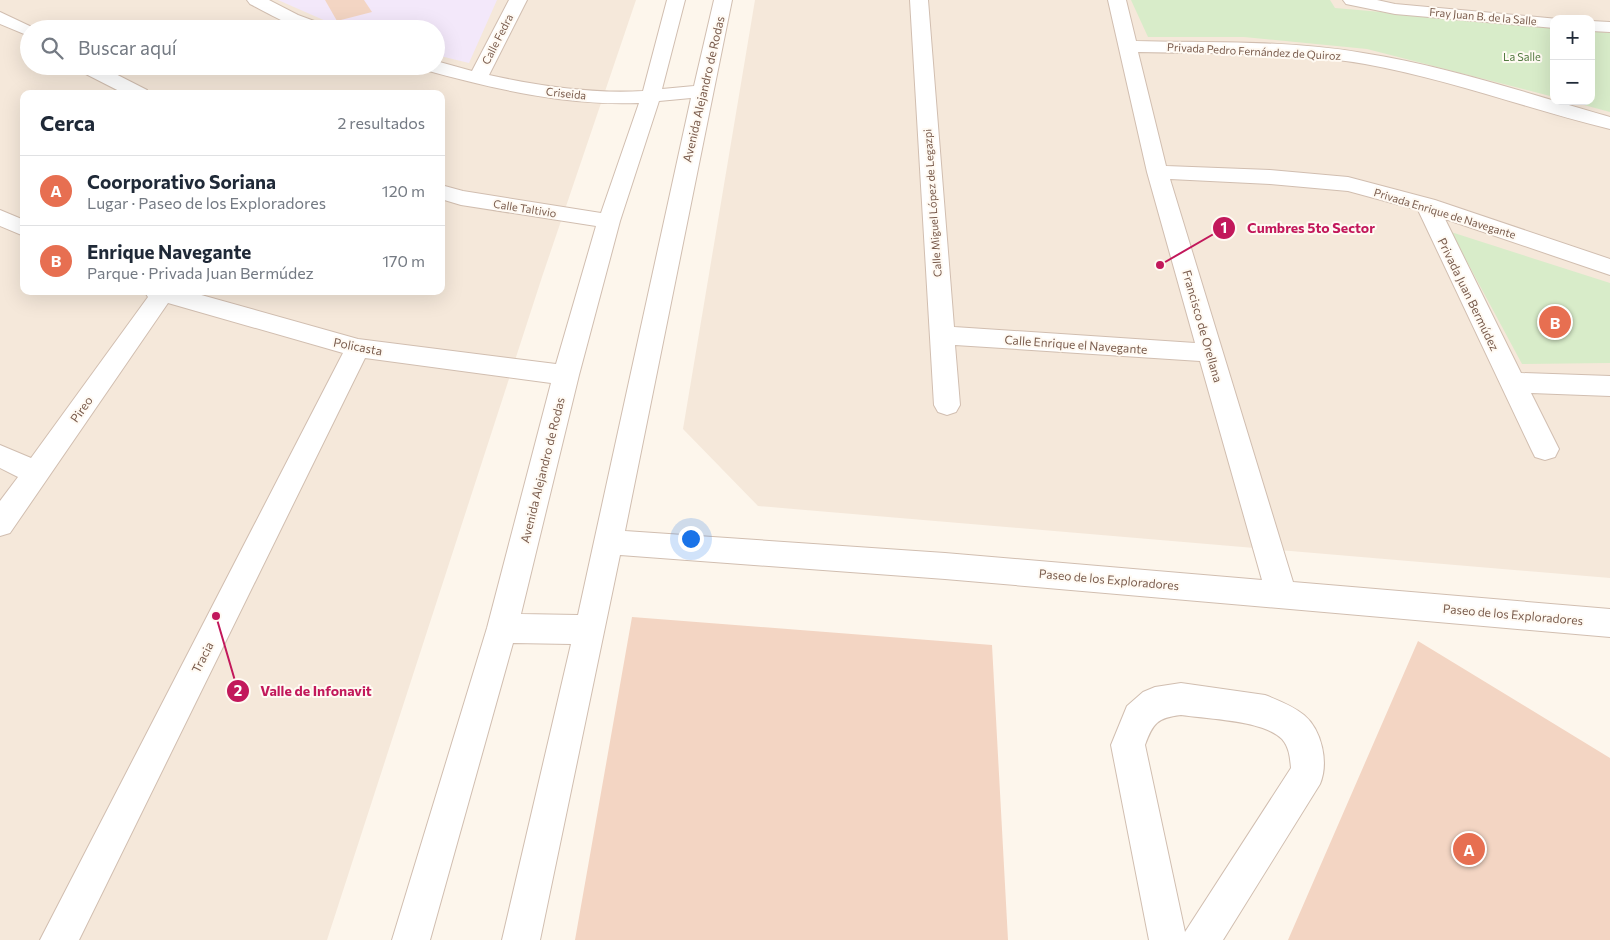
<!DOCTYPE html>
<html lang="es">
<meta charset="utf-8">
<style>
:root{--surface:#fff;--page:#f2f2f3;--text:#1f2937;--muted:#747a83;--line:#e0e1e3;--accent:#e76f51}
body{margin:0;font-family:Commissioner,sans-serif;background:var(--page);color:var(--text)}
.controls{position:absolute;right:15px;top:15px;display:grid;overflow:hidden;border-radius:10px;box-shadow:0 5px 20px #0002}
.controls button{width:45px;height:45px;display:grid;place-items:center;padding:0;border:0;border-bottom:1px solid var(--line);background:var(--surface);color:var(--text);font:25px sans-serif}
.you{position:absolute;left:690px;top:538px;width:18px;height:18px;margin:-12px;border:4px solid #fff;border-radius:50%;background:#1a73e8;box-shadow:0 0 0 8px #1a73e833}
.badge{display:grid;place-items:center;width:32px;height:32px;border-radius:50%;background:var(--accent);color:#fff;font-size:16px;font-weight:700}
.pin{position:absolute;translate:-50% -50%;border:2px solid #fff;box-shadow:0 1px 5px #0006}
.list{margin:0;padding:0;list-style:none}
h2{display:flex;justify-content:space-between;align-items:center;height:65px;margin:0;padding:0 20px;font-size:21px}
h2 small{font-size:16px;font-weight:400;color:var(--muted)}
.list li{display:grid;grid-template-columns:32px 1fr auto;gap:15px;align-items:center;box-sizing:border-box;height:70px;padding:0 20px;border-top:1px solid var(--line)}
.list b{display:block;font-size:19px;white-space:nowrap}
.list p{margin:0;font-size:16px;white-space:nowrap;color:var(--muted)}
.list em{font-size:16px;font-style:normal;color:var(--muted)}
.icon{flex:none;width:28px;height:28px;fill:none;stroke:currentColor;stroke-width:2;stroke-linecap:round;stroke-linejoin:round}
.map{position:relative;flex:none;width:1610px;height:940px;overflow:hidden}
.search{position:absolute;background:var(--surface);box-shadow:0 5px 20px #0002;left:20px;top:20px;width:425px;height:55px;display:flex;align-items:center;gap:12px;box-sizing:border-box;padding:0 18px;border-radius:28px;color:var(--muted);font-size:19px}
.panel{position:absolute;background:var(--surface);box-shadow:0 5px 20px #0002;left:20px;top:90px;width:425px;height:205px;border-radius:10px}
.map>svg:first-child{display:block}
.residential{fill:#f5e8da;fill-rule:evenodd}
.education{fill:#f3e8fa}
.green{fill:#d8ecc9}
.building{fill:#f3d5c3}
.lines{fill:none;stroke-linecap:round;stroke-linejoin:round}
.minor-casing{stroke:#d1beb0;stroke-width:2}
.minor{fill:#fff;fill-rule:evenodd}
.labels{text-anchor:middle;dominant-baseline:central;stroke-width:4;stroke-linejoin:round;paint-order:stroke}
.far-street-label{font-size:11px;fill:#7a5c4d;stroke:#fffaf3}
.far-park-label{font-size:11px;fill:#537a41;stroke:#fffaf3}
.street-label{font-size:12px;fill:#7a5c4d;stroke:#fffaf3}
.leader{fill:none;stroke:#c2185b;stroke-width:2}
.callout-dot{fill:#c2185b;stroke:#fffaf3;stroke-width:2}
.mark-label{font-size:15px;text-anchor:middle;font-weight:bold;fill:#fff}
.callout-label{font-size:14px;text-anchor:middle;font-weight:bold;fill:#c2185b;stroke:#fffaf3;stroke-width:4;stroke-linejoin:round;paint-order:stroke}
</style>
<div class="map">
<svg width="1610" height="940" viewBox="0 0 1610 940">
<rect width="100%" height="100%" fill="#fdf6ec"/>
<path class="residential" d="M0,0H636L542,277L327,940H0ZM29,29H436V66H29ZM24,94H441V291H24Z
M755,0H1610V578L758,506L683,429ZM1554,19H1591V101H1554Z"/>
<path class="education" d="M278,0H497L469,63L436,55V29H344Z"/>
<path class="green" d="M1131,0H1330L1335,8L1554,27V97L1367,49L1244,37H1148Z
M1591,31L1610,33V112L1569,101H1591Z
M1451,232L1610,283V363L1522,364Z"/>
<path class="building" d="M325,0H364L372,12L337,21Z
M632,617L992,645L1008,940H575Z
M1418,641L1610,758V940H1288Z"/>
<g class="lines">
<g class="minor-casing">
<path id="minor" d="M247,0H269L298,15L325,25L328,29C291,29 281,20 250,4Z
M509,0H527L489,75C539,86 591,94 643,91L667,0H685L662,89L694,86L714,0H732L625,531L945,553L1262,580L1200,361L955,345L960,405L956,412L947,415L938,412L934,405L910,0H928L954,327L1195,343L1147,172L1108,0H1126L1136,41C1211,43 1289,40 1363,53C1447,66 1529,94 1610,117V129C1528,109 1448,79 1365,64C1291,51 1213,54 1138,52L1166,166L1270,170L1348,177L1435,200L1610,259V275L1445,219L1521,373L1610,376V396L1531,393L1559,449L1555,457L1545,460L1535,457L1531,449L1418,210L1348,191L1270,184L1170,179L1293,582L1610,609V637L945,579L620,555L540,940H502L571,644L513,643L430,940H392L487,628L551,383L365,358L79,940H40L343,353L168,303L10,533L0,536V501L18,477L0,468V445L31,458L148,297L144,291H187L358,339L556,364L596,226L461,205L441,199V185L463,191L601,213L639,103C566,106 494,89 425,70L423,66H436V61L472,71ZM691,98L578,615L521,614L579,375L620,221L659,101Z
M1343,0H1377L1395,4L1558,19H1554V28L1395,14L1346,4Z
M0,12L36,29H29V36L0,24Z
M1591,21L1610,22V32L1591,31Z
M76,66H100L147,90L149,94H125L78,70Z
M0,210L24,220V236L0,226Z
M1181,683L1265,695C1278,700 1293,706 1304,715C1322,730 1329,763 1320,784L1223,940H1149L1111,745L1127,706L1143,692L1155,687ZM1181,715C1207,719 1263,720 1282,739C1289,747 1290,757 1291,768L1185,932L1145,745C1153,723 1157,718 1181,715Z"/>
</g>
<use href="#minor" class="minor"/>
</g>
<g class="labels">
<g class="far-street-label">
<text transform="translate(1483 16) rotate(5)">Fray Juan B. de la Salle</text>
<text transform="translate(497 39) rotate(-63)">Calle Fedra</text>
<text transform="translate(1254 51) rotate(3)">Privada Pedro Fernández de Quiroz</text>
<text transform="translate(566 93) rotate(6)">Criseida</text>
<text transform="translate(932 203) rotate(-94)">Calle Miguel López de Legazpi</text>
<text transform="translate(525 208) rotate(9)">Calle Taltivio</text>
<text transform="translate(1445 213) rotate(17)">Privada Enrique de Navegante</text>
</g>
<g class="far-park-label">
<text x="1522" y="56">La Salle</text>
</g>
<g class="street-label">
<text transform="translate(703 89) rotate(-77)">Avenida Alejandro de Rodas</text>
<text transform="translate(1469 294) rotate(64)">Privada Juan Bermúdez</text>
<text transform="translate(1203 326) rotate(74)">Francisco de Orellana</text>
<text transform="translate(1076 344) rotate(4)">Calle Enrique el Navegante</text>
<text transform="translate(358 346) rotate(11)">Policasta</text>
<text transform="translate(81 409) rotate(-55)">Pireo</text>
<text transform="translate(542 470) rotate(-76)">Avenida Alejandro de Rodas</text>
<text transform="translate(1109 579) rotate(5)">Paseo de los Exploradores</text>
<text transform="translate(1513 614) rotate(5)">Paseo de los Exploradores</text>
<text transform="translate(202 657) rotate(-63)">Tracia</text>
</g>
</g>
<path class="leader" d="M1160 265L1224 228M216 616L238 691"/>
<g class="callout-dot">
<circle cx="1160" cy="265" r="5"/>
<circle cx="216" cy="616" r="5"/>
<circle cx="1224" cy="228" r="12"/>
<circle cx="238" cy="691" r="12"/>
</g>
<g class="mark-label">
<text x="1224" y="233">1</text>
<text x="238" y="696">2</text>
</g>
<g class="callout-label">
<text x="1311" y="233">Cumbres 5to Sector</text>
<text x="316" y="696">Valle de Infonavit</text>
</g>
</svg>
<div class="controls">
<button>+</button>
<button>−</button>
</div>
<div class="you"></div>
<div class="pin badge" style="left:1469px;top:849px">A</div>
<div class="pin badge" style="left:1555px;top:322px">B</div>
<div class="search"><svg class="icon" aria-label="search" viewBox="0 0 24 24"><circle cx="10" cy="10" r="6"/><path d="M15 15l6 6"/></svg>Buscar aquí</div>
<section class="panel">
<h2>Cerca<small>2 resultados</small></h2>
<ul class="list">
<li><span class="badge">A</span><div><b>Coorporativo Soriana</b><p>Lugar · Paseo de los Exploradores</p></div><em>120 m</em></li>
<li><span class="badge">B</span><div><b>Enrique Navegante</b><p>Parque · Privada Juan Bermúdez</p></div><em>170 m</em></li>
</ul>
</section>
</div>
